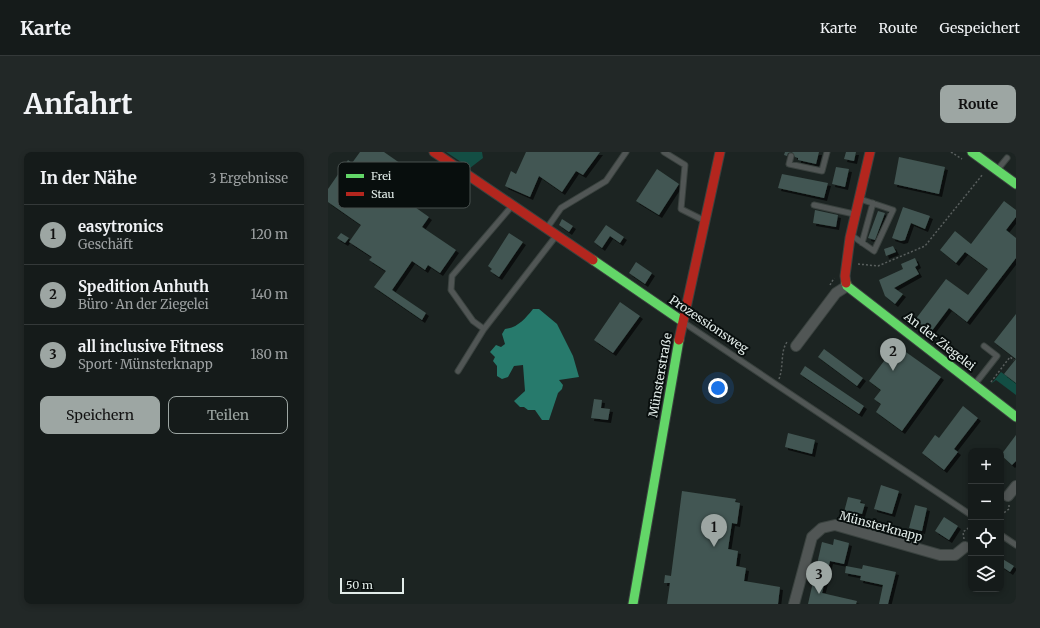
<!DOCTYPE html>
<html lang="de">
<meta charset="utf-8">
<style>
:root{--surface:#151b1a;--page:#222827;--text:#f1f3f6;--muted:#9da1a2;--line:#343939;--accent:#9da6a3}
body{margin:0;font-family:Merriweather,serif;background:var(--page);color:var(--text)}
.controls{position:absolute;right:12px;bottom:12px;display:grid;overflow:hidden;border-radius:8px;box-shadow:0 2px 6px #0003}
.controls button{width:36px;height:36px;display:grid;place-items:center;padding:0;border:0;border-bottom:1px solid var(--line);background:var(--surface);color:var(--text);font:20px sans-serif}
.scale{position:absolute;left:12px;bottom:10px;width:64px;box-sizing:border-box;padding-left:4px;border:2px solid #e2ece9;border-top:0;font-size:11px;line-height:14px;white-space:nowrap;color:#e2ece9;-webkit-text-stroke:3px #080e0d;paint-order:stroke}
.you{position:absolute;left:390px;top:236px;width:14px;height:14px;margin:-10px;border:3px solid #fff;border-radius:50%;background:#1a73e8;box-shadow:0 0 0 6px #1a73e833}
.badge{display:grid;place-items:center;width:26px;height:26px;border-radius:50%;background:var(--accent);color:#111;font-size:13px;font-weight:700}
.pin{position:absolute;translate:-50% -33px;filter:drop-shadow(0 1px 2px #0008)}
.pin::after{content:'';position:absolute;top:21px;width:14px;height:12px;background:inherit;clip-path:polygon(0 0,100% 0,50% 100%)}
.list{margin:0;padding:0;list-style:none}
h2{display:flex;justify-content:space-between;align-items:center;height:52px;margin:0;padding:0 16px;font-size:17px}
h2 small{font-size:13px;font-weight:400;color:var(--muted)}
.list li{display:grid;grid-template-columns:26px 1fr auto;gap:12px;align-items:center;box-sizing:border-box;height:60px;padding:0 16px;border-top:1px solid var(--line)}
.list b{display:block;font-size:15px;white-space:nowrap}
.list p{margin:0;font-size:13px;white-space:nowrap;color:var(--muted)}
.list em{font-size:13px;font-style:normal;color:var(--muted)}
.actions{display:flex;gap:8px;padding:12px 16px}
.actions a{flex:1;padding:9px 0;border:1px solid var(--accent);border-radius:8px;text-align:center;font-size:14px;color:var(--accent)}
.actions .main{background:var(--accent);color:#111}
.icon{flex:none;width:22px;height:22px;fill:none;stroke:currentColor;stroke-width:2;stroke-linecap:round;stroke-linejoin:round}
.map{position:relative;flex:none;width:688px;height:452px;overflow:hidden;border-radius:8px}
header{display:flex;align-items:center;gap:24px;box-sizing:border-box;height:56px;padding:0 20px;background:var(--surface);border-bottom:1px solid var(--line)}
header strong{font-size:19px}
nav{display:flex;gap:22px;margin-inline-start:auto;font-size:14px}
.intro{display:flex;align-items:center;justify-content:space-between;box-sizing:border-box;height:96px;padding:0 24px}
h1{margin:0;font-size:28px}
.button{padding:10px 18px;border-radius:8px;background:var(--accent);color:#111;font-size:14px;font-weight:700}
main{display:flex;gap:24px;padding:0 24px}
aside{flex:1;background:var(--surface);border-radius:8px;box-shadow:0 2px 6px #0003}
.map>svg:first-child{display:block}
.green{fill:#134e44}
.water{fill:#277a6c}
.building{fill:#425652;filter:url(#shadow)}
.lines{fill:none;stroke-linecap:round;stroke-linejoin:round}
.lane-casing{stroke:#3a423f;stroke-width:7}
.street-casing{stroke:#3a423f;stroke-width:12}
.fast-casing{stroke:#3a423f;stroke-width:11}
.jam-casing{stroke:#3a423f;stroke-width:11}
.path{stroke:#595f5e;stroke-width:1.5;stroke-dasharray:2 2;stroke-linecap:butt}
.lane{stroke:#515655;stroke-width:5}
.street{stroke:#515655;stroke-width:10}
.fast{stroke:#63d668;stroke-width:9}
.jam{stroke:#b3261e;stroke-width:9}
.labels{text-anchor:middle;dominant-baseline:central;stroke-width:4;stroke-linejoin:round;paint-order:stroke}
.street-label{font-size:12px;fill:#e2ece9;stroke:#080e0d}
.key{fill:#080e0d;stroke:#49514f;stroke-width:1}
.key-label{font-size:11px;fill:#e2ece9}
</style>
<header>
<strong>Karte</strong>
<nav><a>Karte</a><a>Route</a><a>Gespeichert</a></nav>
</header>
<div class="intro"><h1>Anfahrt</h1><a class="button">Route</a></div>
<main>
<aside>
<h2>In der Nähe<small>3 Ergebnisse</small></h2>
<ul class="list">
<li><span class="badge">1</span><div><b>easytronics</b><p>Geschäft</p></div><em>120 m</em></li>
<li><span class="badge">2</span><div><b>Spedition Anhuth</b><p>Büro · An der Ziegelei</p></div><em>140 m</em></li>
<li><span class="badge">3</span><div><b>all inclusive Fitness</b><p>Sport · Münsterknapp</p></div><em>180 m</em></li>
</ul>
<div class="actions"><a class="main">Speichern</a><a>Teilen</a></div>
</aside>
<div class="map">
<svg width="688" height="452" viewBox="0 0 688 452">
<defs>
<filter id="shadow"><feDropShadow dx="3" dy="3" stdDeviation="0" flood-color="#0009"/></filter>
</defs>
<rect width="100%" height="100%" fill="#1c2422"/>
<path class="green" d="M118,0H154L155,6L142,16Z
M673,220L688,231V243L668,228L663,232Z"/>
<path class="water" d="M205,157H211L229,172L245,204L251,225L231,228L235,233L234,237L230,241L221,268H214L207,258H200L196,255H192L186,249L197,239L195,213L186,214L180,225L174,227L169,224V214L165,209L167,205L162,200L168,193L173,195L177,192L174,182L177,177C189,176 197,167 205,157Z"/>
<path class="building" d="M32,0H56L79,16L64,39L101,65L94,75L128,98L112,121L100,113L97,118L84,109L64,138L98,161L94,168L46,135L58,119L41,108L44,105L21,90L33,73L0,50V37L20,8L24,11Z
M198,0H272L255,23L248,19L234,40L211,24L202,45L177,34L183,19L188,22Z
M457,0H491L488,12L470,8V6L467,5L464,0L460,1L459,4L456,3Z
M518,0H528L526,9L516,7Z
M571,5L617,15L611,42L566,32Z
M508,15L521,17L517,35L504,32Z
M329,17L351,32L331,63L308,49Z
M454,22L500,31L496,46L450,36Z
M676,49L688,58V65L678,78L688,86V106L639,170L621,156L603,180L587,168L618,127L640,143L660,117L637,100L628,111L612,98L627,79L643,92Z
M575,55L602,64L597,77L583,71L577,88L573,89L564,86Z
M487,58L510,63L508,75L485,71Z
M550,59L557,61L547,88L540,86Z
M234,67L245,74L241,80L231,73Z
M278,73L296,85L292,91L282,84L274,96L266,90Z
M13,81L21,86L17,91L9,86Z
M181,81L195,90L171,125L162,119L164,117L160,114Z
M565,94L568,100L558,104L556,97Z
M587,106L590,113L587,115L591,122L566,136L575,142L567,152L557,144L551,128L575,117L573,112Z
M308,110L324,121L317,132L301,121Z
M292,150L312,164L285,201L266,188Z
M688,162V231L676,222L688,207L666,190Z
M568,193L613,225L574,279L548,260L553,252L546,247L553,238L541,229Z
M496,197L535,226L529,234L490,205Z
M477,214L536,254L531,262L472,222Z
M266,247L274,248L273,256L282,257L280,268L263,266Z
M635,254L650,266L626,297L630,300L616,318L594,301L607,283L611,286Z
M460,281L487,288L484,302L457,295Z
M688,283V309L684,313L673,303Z
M553,333L571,339L564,362L546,357Z
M354,339L408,347L407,350L412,351L409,372L404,371L400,397L410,399L408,414L418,416L416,429L452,435L450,452H339L342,431H336L337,423L343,424Z
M520,345L533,348L532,351L537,352L534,362L530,361L529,363L516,360Z
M587,353L599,356L594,379L581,376Z
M616,365L630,374L621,388L607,379Z
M506,387L521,391L520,396L516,412L502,409L494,441L529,449L528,452H480L494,390L505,393Z
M673,406L686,414L682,420L673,414Z
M535,413L568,420L560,452H551L555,433L532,428L533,424L517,421L518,414L534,417Z"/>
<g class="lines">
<g class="lane-casing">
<path id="lane" d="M336,0L357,13L353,57L375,68
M463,4L461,12L494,19L499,0
M670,17L679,6
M486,53L526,62
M183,55L124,124L123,138L145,169L156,177L228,84
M219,76L233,56L278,29L298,0
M523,83L546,99L565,58L532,47
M534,91L545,51
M355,170L643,363
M130,219L156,177
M647,232L669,204L656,194
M673,383L688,393"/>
</g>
<g class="street-casing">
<path id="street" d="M468,194L508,141L519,134
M680,344L688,334
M466,452L484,385L494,376L507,373L612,403H627L637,395"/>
</g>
<g class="fast-casing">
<path id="fast" d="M644,0L688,32
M265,108L354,169
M518,131L519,134L688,265
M305,452L351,188"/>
</g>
<g class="jam-casing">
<path id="jam" d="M106,0L265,108
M518,131L517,124L522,86L542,0
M351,188L392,0"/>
</g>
<path class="path" d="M623,0L634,7
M530,112L550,114L597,94L655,22
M502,133L506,126
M451,227C456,214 452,200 459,190
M663,230L682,205L686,208
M673,363L681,357V352
M636,387L635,380L643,374"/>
<use href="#lane" class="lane"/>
<use href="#street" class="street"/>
<use href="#fast" class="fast"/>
<use href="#jam" class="jam"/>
</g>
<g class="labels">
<g class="street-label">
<text transform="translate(381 172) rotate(34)">Prozessionsweg</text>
<text transform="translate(612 189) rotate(38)">An der Ziegelei</text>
<text transform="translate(332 223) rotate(-80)">Münsterstraße</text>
<text transform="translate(553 374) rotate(15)">Münsterknapp</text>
</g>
</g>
<rect x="10" y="10" width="132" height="46" rx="6" class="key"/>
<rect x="18" y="22" width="18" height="4" fill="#63d668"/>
<rect x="18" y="40" width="18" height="4" fill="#b3261e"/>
<g class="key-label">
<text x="43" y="28">Frei</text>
<text x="43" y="46">Stau</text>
</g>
</svg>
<div class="controls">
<button>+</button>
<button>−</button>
<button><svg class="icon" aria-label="locate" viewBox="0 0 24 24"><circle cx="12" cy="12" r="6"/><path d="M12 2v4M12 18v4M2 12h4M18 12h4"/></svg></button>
<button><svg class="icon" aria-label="layers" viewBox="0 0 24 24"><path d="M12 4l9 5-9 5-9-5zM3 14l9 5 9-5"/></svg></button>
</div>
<div class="scale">50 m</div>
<div class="you"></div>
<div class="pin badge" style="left:386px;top:395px">1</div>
<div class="pin badge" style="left:565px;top:219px">2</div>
<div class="pin badge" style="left:491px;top:442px">3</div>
</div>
</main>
